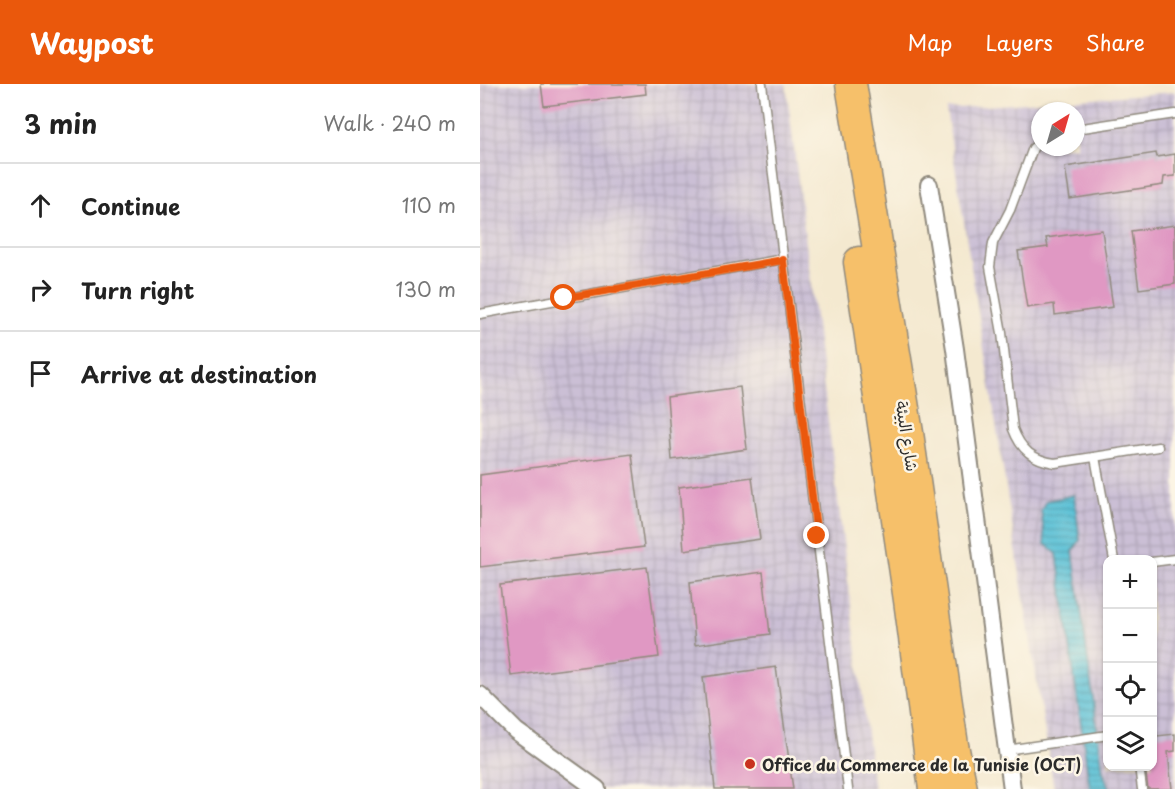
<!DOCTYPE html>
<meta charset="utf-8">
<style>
:root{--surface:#fff;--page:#f6f6f6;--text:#222;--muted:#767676;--line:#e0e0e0;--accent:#ea580c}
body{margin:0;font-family:"Playpen Sans","Playpen Sans Arabic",sans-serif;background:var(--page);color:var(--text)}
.controls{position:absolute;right:18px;bottom:18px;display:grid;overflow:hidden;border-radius:12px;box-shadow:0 2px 4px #0004}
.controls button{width:54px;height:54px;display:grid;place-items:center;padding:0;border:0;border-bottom:2px solid var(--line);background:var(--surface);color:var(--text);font:30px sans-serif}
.compass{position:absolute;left:551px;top:18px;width:54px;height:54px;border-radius:50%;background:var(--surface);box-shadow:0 2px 4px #0004;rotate:37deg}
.stop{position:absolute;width:18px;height:18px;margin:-14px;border:4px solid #ea580c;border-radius:50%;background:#fff}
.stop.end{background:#ea580c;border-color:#fff;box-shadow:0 2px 6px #0008}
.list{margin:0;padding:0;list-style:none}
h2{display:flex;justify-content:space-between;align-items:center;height:78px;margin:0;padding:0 24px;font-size:26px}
h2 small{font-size:20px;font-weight:400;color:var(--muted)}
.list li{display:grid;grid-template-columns:39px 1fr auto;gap:18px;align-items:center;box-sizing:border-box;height:84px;padding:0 24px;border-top:2px solid var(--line)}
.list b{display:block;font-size:22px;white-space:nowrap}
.list em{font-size:20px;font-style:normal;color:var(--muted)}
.icon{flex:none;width:33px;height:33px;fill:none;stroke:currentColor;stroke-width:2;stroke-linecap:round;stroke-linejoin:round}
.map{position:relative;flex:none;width:695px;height:705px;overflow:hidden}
header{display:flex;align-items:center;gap:36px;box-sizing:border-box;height:84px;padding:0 30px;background:var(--accent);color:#fff}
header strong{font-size:28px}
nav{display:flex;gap:33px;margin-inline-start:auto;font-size:21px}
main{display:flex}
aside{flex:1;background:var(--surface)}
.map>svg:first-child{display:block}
.industrial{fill:url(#industrial-grid);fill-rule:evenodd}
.water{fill:url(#water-rules);stroke:#427681;stroke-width:1.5}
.building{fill:#e098c3}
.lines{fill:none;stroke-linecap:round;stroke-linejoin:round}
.lane-casing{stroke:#908a7e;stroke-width:11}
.street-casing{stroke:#908a7e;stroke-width:20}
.highway-casing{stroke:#908a7e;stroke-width:33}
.lane{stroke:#fff;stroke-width:8}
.street{stroke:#fff;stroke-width:16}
.highway{stroke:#f6c06b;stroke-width:30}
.route{stroke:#ea580c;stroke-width:8}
.poi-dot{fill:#c8321e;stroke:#fcf5e5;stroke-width:2}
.labels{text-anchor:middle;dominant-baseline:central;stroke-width:5;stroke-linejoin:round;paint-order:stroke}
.street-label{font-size:16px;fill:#2b2b2b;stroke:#fcf5e5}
.poi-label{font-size:16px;font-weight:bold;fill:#2b2b2b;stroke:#fcf5e5;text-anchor:start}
</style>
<header>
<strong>Waypost</strong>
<nav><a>Map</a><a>Layers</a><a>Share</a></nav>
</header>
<main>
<aside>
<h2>3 min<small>Walk · 240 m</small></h2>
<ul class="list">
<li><svg class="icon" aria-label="ahead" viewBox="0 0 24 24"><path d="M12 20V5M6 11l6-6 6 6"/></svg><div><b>Continue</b></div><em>110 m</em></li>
<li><svg class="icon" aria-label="right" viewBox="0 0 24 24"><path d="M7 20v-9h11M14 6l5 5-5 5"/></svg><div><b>Turn right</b></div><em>130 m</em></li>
<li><svg class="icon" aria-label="arrive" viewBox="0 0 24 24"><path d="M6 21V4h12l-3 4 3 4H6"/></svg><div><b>Arrive at destination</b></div></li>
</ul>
</aside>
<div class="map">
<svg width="695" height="705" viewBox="0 0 695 705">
<defs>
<pattern id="industrial-grid" width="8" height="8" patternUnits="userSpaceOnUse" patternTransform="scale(1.5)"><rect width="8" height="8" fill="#cbbfd5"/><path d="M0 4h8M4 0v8" fill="none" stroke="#aea4b7"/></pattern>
<pattern id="water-rules" width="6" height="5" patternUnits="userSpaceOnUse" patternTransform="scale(1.5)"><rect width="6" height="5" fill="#5ac1d7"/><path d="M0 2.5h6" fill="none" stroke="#4b9daf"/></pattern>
</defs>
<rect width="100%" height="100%" fill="#fcf5e5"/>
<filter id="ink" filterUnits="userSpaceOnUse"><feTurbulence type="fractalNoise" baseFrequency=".0167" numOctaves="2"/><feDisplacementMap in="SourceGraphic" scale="12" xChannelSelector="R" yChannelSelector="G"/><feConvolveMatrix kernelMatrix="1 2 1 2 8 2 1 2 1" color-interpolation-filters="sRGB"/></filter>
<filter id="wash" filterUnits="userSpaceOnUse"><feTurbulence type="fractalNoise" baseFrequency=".008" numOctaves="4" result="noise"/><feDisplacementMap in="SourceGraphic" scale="24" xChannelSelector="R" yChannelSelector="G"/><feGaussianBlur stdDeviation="1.35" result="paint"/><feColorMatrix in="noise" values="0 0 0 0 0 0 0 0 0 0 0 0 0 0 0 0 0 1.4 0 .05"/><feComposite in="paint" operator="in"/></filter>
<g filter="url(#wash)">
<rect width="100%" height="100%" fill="#f4e9d0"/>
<path class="industrial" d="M0,0H306L394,705H0Z
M695,8V705H574L466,25ZM560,27H596V63H560ZM628,476H672V682H628Z"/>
<path class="water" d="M594,411L600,456L593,467L623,687L629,705H610L577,470L565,460L561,426L566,417Z"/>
<g id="blocks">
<path class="building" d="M61,0H165L166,10L64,22Z
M676,69L677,73L695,70V92L684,93L683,101L590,115L585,83Z
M695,141V200L659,205L651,147Z
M622,146L633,223L575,231L574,220L547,224L538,167L568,163L566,154Z
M260,303L267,365L192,376L187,313Z
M152,370L164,463L0,483V391Z
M272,393L280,455L204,466L199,403Z
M167,483L179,573L31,592L20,501Z
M283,488L290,550L215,561L210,498Z
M296,583L313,705H235L223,593Z
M672,646H676L677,652L695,650V667L688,668L692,705H668L665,682H672Z"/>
</g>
</g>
<g filter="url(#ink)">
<use href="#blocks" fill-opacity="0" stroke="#908a7e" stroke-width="1.5"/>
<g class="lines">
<g class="lane-casing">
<path id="lane" d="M282,0L368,705
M596,45L695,30
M560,58L553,64L530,126L513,159L510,183L522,249L533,345C541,366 553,376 575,379L678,363
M0,230L303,175
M615,373L634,476
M672,478L695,475
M526,666L628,651
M659,682L662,705"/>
</g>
<g class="street-casing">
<path id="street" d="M449,101L475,265L532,705
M0,611L36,647L117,705"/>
</g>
<g class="highway-casing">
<path id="highway" d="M371,0L428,349L473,661L482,705
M379,178L429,516L454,705"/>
</g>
<use href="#lane" class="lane"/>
<use href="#street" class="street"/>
<use href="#highway" class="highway"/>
</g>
</g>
<g class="lines" filter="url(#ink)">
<path class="route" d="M84,214L303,176L337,452"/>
</g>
<circle class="poi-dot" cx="270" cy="680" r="6"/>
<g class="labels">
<g class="street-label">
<text transform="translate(428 352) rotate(81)">شارع البيئة</text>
</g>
<g class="poi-label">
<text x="282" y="680">Office du Commerce de la Tunisie (OCT)</text>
</g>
</g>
</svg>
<div class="controls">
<button>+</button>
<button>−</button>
<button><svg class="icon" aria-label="locate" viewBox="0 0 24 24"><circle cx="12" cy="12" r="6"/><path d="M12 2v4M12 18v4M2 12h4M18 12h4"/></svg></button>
<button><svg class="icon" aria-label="layers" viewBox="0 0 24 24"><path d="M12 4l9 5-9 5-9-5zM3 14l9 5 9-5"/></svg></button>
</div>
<svg class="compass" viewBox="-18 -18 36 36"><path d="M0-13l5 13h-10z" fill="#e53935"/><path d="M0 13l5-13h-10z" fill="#767676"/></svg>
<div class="stop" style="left:84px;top:214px"></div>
<div class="stop end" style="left:337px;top:452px"></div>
</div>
</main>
